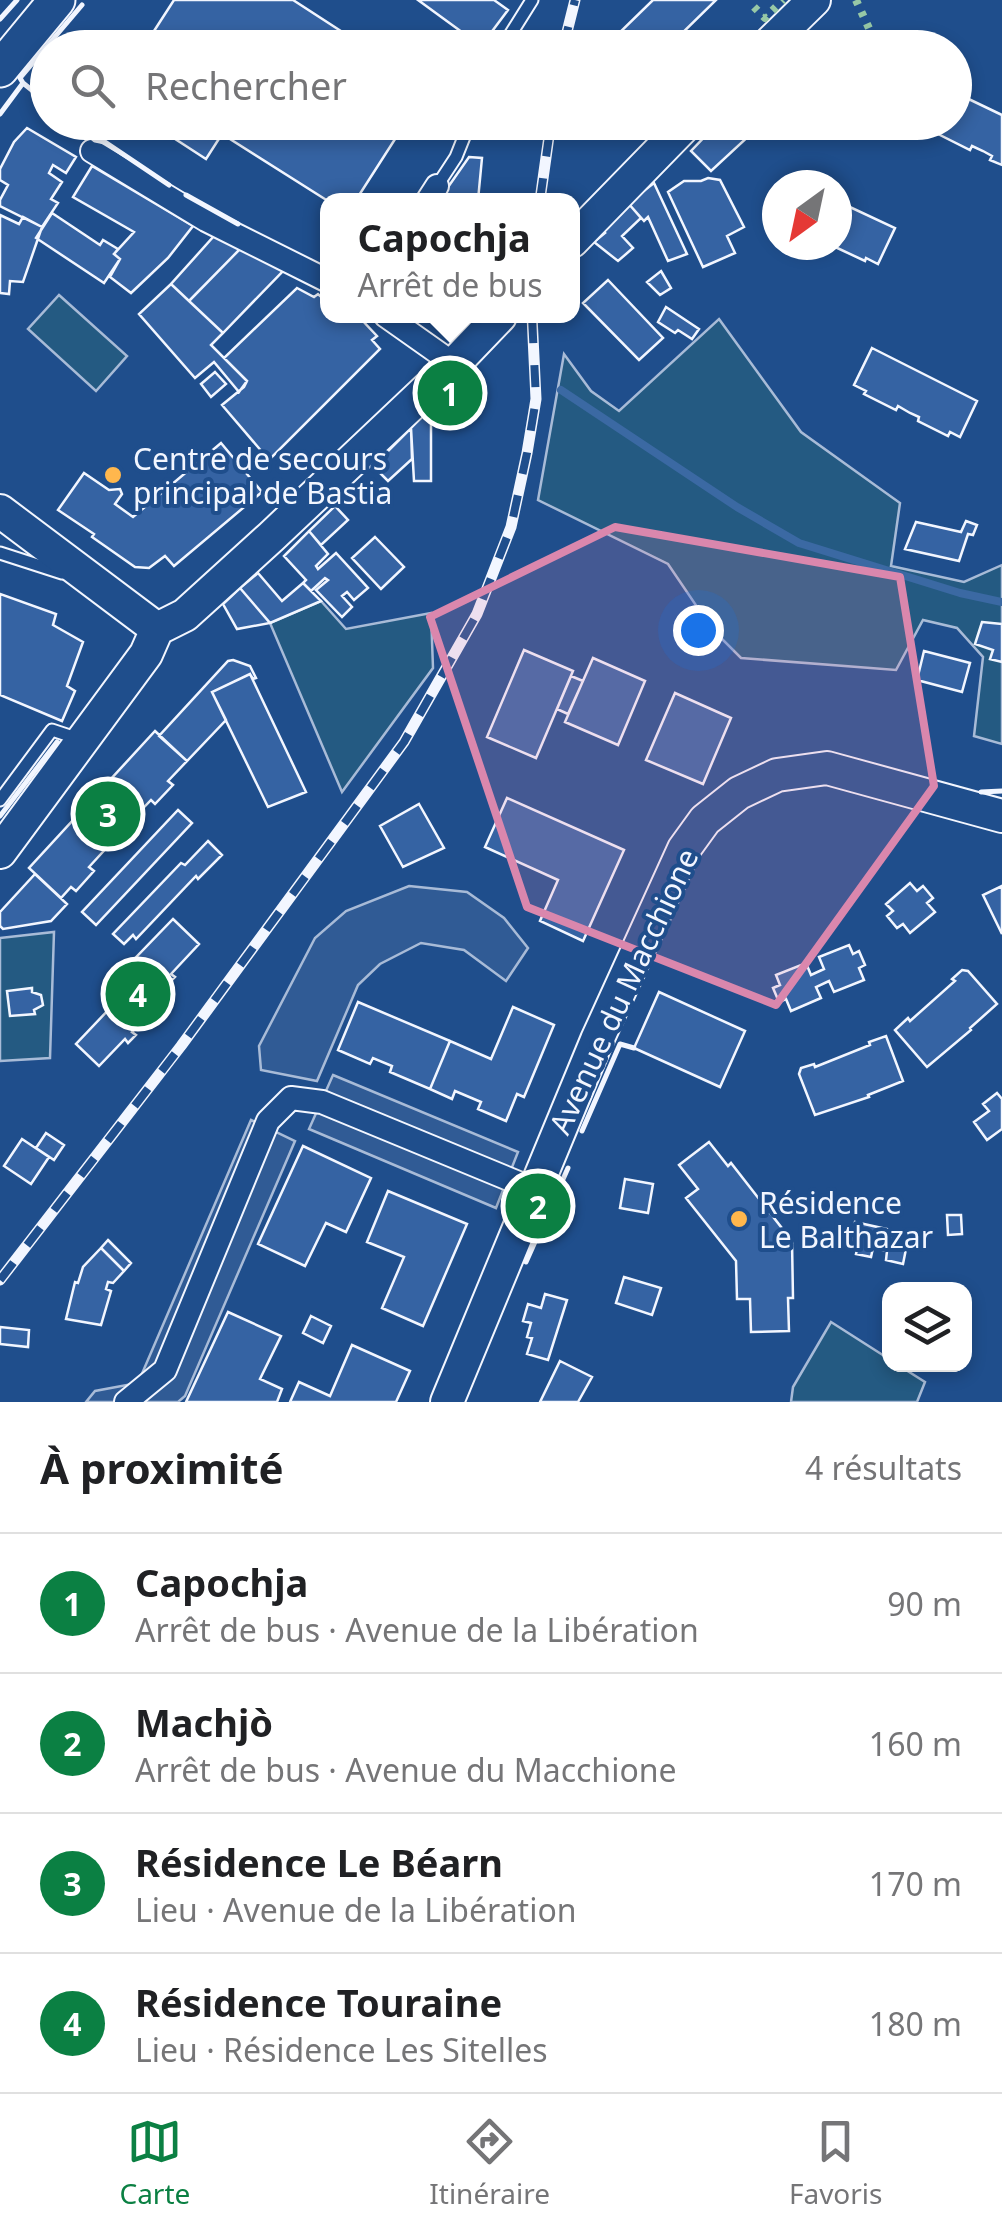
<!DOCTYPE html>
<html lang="fr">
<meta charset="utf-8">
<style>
:root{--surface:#fff;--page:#f2f2f2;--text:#202124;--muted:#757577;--line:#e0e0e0;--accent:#0b8043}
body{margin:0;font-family:"Noto Sans",sans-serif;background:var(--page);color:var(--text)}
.controls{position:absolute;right:30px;bottom:30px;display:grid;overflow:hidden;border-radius:20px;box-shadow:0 5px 15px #0003}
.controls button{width:90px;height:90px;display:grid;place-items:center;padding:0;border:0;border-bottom:2px solid var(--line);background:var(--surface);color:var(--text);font:50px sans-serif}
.compass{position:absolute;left:762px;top:170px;width:90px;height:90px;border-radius:50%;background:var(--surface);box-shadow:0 5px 15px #0003;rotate:213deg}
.you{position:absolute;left:698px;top:630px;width:35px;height:35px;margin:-25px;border:8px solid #fff;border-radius:50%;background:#1a73e8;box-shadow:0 0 0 15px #1a73e833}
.badge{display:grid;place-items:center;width:65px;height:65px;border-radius:50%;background:var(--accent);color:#fff;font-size:32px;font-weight:700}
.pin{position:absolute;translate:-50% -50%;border:5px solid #fff;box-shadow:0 2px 10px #0006}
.popup{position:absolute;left:320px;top:193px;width:260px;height:130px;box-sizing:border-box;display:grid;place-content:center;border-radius:20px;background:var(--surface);filter:drop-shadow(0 2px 8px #0005);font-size:32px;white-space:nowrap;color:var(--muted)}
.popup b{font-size:38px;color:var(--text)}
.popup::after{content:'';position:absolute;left:50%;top:100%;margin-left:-20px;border:20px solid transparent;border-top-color:var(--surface)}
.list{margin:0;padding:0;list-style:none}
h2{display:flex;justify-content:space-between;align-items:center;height:130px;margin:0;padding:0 40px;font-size:42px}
h2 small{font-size:32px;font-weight:400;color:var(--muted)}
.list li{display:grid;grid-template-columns:65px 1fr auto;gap:30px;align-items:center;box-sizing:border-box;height:140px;padding:0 40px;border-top:2px solid var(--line)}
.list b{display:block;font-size:38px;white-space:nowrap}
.list p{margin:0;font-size:32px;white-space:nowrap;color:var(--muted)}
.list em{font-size:32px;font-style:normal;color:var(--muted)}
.icon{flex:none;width:55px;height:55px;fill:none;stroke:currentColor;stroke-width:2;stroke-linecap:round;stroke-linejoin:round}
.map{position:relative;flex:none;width:1002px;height:1402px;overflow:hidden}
.search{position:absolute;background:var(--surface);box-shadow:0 5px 15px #0003;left:30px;right:30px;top:30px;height:110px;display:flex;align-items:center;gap:25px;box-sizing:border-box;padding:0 35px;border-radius:55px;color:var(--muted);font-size:38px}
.sheet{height:690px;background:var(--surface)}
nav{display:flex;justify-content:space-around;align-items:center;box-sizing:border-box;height:140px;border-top:2px solid var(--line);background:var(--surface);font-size:28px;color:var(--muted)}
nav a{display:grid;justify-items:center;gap:5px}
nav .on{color:var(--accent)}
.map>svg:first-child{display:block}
.green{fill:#245a82;stroke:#a8bbd7;stroke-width:2.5}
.parking{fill:#305b95;stroke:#a8bbd7;stroke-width:2.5}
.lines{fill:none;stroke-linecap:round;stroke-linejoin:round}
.stream{stroke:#3b69a3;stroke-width:8}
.building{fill:#3563a3;stroke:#f2f6ff;stroke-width:2.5}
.service-casing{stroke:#f2f6ff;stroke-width:15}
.minor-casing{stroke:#f2f6ff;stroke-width:26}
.secondary-casing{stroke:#f2f6ff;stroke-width:36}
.primary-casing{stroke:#f2f6ff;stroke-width:39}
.service{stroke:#1f4e8c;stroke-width:11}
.minor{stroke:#1f4e8c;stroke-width:22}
.secondary{stroke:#1f4e8c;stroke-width:32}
.primary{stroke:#1f4e8c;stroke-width:35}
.rail-casing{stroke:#f2f6ff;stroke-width:11}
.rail{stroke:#1f4e8c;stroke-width:8;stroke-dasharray:22;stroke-linecap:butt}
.hedge{stroke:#97c8a6;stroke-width:8;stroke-dasharray:5 8;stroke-linecap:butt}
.wall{stroke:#f2f6ff;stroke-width:5}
.marked{fill:#da87ad;fill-opacity:0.2;stroke:#da87ad;stroke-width:8;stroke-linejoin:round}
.poi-dot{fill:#ffb74d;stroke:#1f4e8c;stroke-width:4}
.labels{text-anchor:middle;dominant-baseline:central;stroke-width:8;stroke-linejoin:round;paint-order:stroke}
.poi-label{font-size:30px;fill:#f2f6ff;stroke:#1f4e8c;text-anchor:start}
.street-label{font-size:30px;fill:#f2f6ff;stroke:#1f4e8c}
</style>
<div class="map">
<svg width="1002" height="1402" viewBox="0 0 1002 1402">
<rect width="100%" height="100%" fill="#1f4e8c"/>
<path class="green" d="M59,295L127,356L96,391L28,329Z
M719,319L801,432L900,503L891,566L964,582L1002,565V744L974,736L983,657L957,628L923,620L896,670L741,658L712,629L668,564L538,500L564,354L591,391L619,411Z
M321,601L346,629L431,613L433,668L342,792L270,623Z
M54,932L50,1058L0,1061V938Z
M831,1322L889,1359L890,1364L898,1365L925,1382L917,1402H791L793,1387Z"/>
<path class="parking" d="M409,886L467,892L504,918L528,948L506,981L464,950L421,943L380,964L358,985L317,1081L261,1070L259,1046L315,938L346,911Z
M333,1075L518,1152L496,1208L309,1129Z
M251,1120L295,1141L185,1396L178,1402H86L95,1391L138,1383Z"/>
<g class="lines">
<path class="stream" d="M561,390L737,507L799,543L960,593L1002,602"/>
</g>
<path class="building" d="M174,0H293L367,48H143Z
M418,0H494L508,10L481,46Z
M653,0H716L667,48H623L614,38Z
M954,92L1002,115V165L990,160L992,156L983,151L972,146L970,150L938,134L940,130L929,125L930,122H954Z
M149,122H406L356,200L328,201L222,134L206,159Z
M719,122H741L751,134L711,171L691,151Z
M27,128L76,157L66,173L53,165L49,173L62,182L51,199L58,203L42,227L0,206V200L8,185L0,180V169L14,142Z
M469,157L482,158L478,200H439Z
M92,166L193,226L168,258L131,293L110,277L120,259L114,254L134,232L73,197Z
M708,178L720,180L744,227L727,236L735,253L703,267L668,192L684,181H701Z
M654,183L687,254L668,261L648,217L644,221L628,203Z
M837,201L895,228L878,264L866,258L865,261L833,246L837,245Z
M628,203L641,218L622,236L633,248L618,261L594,242L605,233L601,229Z
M52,213L100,245L103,240L118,249L114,254L120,259L104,283L36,238Z
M0,215L19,224L23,217L42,227L23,282L10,281L9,294L0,293Z
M214,236L241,248L189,301L171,284Z
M241,248L284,270L223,333L189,301Z
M661,271L671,288L660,295L647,282Z
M608,280L663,338L639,360L583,303Z
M171,284L223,333L211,345L247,381L239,392L214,362L195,378L139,314Z
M297,288L314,297L318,294L328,303V316H351L355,320L359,317L377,336L372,340L380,349L269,460L222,405L244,387L247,381L224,358Z
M666,307L699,329L692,339L678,330L675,333L658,322Z
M872,348L977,401L960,437L950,432L948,436L918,421L919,417L910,413L898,406L896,410L864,394L866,391L854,385Z
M215,372L226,384L211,397L201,384Z
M425,413L431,419V481H414L411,428Z
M411,428L412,459L388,481L373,466Z
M221,443L262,492L174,566L165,556L149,568L135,567L92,537L94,534L58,510L84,473L109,490L120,489L122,494L115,504L133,517Z
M335,506L348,520L321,545L309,531Z
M966,521L977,525L973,535L968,534L959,561L905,549L916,522L961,532Z
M309,531L328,554L316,566L318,569L336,553L368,588L354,600L347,592L342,596L352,607L342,617L316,590L328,580L325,578L311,591L303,583L306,580L284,556Z
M375,537L404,567L381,589L352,558Z
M258,573L282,601L303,583L321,601L270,623L240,588Z
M240,588L270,623L237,629L223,604Z
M0,594L56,614L53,625L83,642L67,686L75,691L62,721L0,695Z
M982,622L1002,624V662L990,659L993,650L975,644Z
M524,650L573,671L536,758L487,737Z
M924,651L970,663L962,692L917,680Z
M593,658L645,681L618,745L565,722Z
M233,660L250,666L256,678L253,679L250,674L212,692L226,720L187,761L159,736L228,661Z
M250,674L306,792L268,807L212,692Z
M571,676L583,681L568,714L557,709Z
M675,693L731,718L703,784L646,760Z
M155,731L187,761L168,781L173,785L155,804L151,800L129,823L133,827L115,846L112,842L89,867L94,871L76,891L71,887L61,898L29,868Z
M507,798L624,850L583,941L540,921L558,880L485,847Z
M419,804L444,848L403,867L380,826Z
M178,810L192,823L96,925L82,912Z
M208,841L222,855L198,879L196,876L136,939L133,935L124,944L113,934L181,863L185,865Z
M35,874L67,904L51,921L3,929L0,926V912Z
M910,883L917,891L923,886L933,898L927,903L935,912L910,933L903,924L897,928L887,916L893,911L886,904Z
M1002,886V934L983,895Z
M173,919L199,944L171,974L175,977L168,984L165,981L145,1001L154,1010L132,1032L136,1035L128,1043L125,1039L99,1066L76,1044L130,987L118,976Z
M849,945L853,954L859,951L865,965L859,968L864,980L834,992L829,981L816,987L821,998L791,1011L786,999L779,1002L773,988L780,985L776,975L806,963L811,975L824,969L819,957Z
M962,970L968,971L997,1004L970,1028L971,1030L927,1067L895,1030L908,1018L910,1021L955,981L952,979Z
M32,988V992L41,995L43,1005L34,1010L35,1014L10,1016L7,991Z
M659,992L745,1031L720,1087L634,1048Z
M358,1002L450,1041L430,1089L390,1072L392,1066L373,1058L370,1064L338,1050Z
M513,1007L554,1025L524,1097L517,1094L506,1121L478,1109L481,1102L455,1091L452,1099L430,1089L450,1041L491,1059Z
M886,1036L903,1081L868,1095L869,1097L815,1115L799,1074L801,1068L814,1064L815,1067L870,1045L869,1042Z
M997,1093L1002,1099V1129L987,1140L974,1122L989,1111L983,1104Z
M46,1133L64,1145L54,1160L36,1148Z
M22,1139L49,1157L31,1184L4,1166Z
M709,1142L728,1166L731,1163L792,1241L793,1298H788L789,1331L751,1332L750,1299H737L736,1261L686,1198L698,1189L679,1165Z
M303,1146L371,1178L346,1232L326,1223L305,1266L258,1244Z
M625,1179L653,1184L648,1213L620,1208Z
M388,1191L467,1224L423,1326L382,1308L404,1257L367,1242Z
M947,1215H961L962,1234L948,1235Z
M855,1222L909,1234L903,1264L886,1260L887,1251L873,1248L871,1257L856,1254L858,1245L851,1244Z
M108,1240L131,1263L124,1271L101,1248Z
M101,1248L124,1271L113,1283L108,1282L106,1289L111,1291L101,1325L66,1319L75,1282L78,1283L83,1267Z
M624,1277L661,1288L652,1315L616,1303Z
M545,1294L567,1300L548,1360L527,1354L532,1338L527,1337L531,1323L523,1321L528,1304L541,1308Z
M228,1312L281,1336L260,1379L282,1389L277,1402H186Z
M311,1316L331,1326L323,1343L303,1333Z
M0,1327L29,1330L28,1347L0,1344Z
M352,1345L410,1371L396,1402H290L299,1382L330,1396Z
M560,1361L592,1377L578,1402H540Z"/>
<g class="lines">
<g class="service-casing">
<path id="service" d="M502,48L532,0
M437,186L456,157L470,122
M0,553L62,573
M0,800L52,730L79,739"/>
</g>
<g class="minor-casing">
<path id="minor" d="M92,151L206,220L328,281
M428,200L437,186
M386,316L454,364
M126,1402L165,1370L268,1121L291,1098L322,1102L533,1189"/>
</g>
<g class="secondary-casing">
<path id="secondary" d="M765,48L814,0
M572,241L688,122
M0,511L157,629
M157,629L185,615L271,537L454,364L500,316
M0,852L146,654L157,629
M447,1402L597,1040L684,849L705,820L739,793L777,775L827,768L1002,816"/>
</g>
<g class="primary-casing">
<path id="primary" d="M0,69L57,0"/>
</g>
<use href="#service" class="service"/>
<use href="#minor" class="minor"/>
<use href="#secondary" class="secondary"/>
<use href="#primary" class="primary"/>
<g class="rail-casing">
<path id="rail" d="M563,48L575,0
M540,200L551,122
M0,1280L181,1046L404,742L477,614L511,527L527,453L536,399L532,316"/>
</g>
<use href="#rail" class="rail"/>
<path class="hedge" d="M856,0L878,48
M754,7L765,18L783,0
M913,122L918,134L926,130"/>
<path class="wall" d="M0,19L17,0
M23,83L48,103
M0,114L23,83L20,78L82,5
M73,122L95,140L105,142L169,185
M186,195L238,224
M981,792L1002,791
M0,816L57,742
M582,1131L620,1044L634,1048
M526,1262L568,1168"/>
</g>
<path class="marked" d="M615,527L900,577L934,786L776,1005L527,907L430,617Z"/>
<g class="poi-dot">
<circle cx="113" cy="475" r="10"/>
<circle cx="739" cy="1219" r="10"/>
</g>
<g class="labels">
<g class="poi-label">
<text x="133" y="458">Centre de secours<tspan x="133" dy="34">principal de Bastia</tspan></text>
<text x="759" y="1202">Résidence<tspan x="759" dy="34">Le Balthazar</tspan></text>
</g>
<g class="street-label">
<text transform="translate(623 991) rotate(-65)">Avenue du Macchione</text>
</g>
</g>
</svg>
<div class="controls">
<button><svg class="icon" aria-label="layers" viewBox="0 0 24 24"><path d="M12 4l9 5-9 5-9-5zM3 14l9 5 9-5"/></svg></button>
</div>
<svg class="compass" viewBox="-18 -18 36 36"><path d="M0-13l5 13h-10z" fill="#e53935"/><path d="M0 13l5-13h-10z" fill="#757577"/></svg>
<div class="you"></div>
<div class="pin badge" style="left:450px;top:393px">1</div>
<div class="popup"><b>Capochja</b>Arrêt de bus</div>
<div class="pin badge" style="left:538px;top:1206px">2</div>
<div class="pin badge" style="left:108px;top:814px">3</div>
<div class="pin badge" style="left:138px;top:994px">4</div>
<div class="search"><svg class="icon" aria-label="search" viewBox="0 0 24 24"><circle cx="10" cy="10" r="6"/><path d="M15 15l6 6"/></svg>Rechercher</div>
</div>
<section class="sheet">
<h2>À proximité<small>4 résultats</small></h2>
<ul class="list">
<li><span class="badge">1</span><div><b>Capochja</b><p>Arrêt de bus · Avenue de la Libération</p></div><em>90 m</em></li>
<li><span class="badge">2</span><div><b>Machjò</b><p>Arrêt de bus · Avenue du Macchione</p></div><em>160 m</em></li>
<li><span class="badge">3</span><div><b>Résidence Le Béarn</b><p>Lieu · Avenue de la Libération</p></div><em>170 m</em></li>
<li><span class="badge">4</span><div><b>Résidence Touraine</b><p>Lieu · Résidence Les Sitelles</p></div><em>180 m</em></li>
</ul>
</section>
<nav>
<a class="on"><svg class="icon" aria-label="map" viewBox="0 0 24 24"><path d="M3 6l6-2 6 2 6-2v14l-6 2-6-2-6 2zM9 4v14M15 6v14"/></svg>Carte</a>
<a><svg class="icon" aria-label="directions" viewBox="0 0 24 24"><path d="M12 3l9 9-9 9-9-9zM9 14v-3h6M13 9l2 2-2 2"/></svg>Itinéraire</a>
<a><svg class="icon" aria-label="saved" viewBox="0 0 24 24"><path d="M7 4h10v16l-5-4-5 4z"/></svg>Favoris</a>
</nav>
